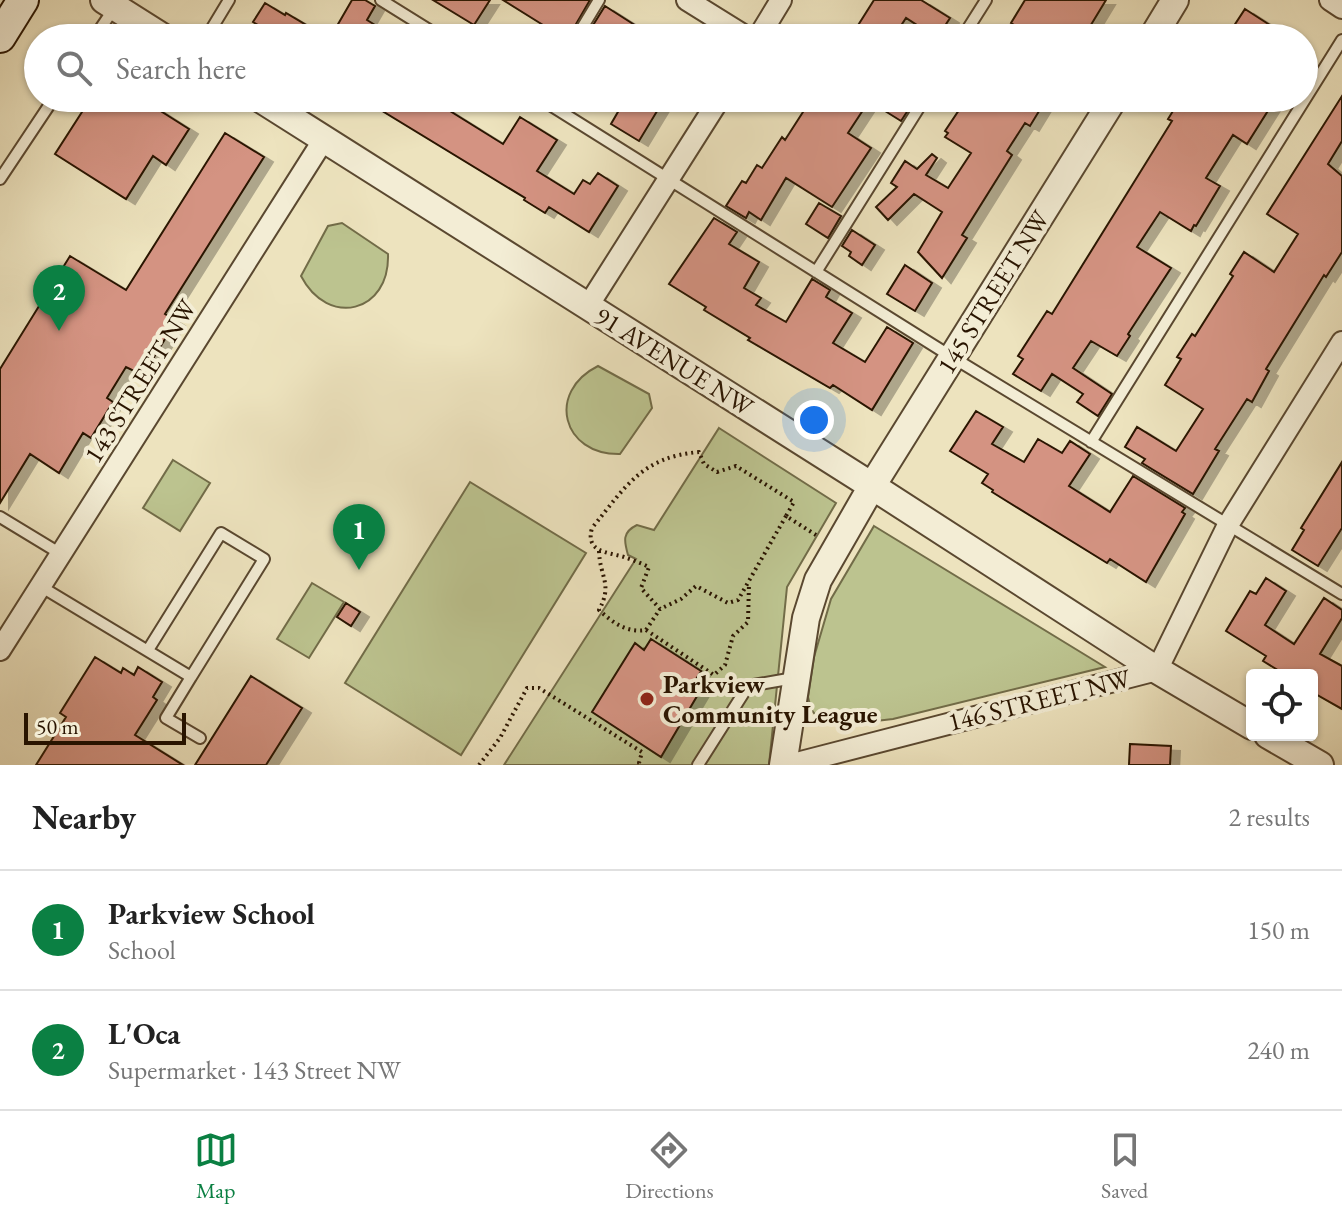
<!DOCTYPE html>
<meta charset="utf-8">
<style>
:root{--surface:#fff;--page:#f2f2f2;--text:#222;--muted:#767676;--line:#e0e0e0;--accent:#0b8043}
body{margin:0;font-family:"EB Garamond",serif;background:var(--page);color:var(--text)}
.controls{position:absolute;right:24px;bottom:24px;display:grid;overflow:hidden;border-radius:8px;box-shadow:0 2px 6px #0004}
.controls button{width:72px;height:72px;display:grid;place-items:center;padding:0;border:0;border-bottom:2px solid var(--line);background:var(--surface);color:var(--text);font:40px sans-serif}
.scale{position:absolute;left:24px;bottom:20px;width:162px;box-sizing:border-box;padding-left:8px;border:4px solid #291400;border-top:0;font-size:22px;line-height:28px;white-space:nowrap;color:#291400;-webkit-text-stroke:6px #f3edd5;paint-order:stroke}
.you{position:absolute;left:814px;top:420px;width:28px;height:28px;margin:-20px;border:6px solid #fff;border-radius:50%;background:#1a73e8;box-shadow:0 0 0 12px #1a73e833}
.badge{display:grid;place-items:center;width:52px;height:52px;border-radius:50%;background:var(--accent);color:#fff;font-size:26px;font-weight:700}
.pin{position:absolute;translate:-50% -66px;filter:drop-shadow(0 2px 4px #0008)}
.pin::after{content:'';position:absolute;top:42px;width:28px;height:24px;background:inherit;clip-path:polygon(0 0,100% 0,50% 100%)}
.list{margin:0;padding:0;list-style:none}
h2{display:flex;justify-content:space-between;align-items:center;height:104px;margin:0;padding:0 32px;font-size:34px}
h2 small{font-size:26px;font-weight:400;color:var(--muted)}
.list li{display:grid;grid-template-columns:52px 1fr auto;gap:24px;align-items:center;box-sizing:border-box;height:120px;padding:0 32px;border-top:2px solid var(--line)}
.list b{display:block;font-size:30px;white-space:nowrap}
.list p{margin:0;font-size:26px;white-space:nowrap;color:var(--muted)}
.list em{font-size:26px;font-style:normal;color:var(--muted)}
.icon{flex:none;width:44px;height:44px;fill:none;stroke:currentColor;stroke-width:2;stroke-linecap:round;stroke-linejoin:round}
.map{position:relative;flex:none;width:1342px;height:765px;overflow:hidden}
.search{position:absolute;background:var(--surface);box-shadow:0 2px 6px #0004;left:24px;right:24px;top:24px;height:88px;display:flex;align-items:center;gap:20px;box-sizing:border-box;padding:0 28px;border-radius:44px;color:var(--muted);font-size:30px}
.sheet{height:344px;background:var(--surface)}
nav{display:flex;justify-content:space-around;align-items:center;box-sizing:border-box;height:112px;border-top:2px solid var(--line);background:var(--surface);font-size:22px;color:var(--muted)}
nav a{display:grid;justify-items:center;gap:4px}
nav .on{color:var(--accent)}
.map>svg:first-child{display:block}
.park{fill:#bcc38f;stroke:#726c48;stroke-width:2}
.building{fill:#d49382;stroke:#291400;stroke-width:2;filter:url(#shadow)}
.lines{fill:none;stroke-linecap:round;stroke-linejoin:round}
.service-casing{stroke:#5a4830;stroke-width:14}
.minor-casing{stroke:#5a4830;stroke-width:24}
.tertiary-casing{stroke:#5a4830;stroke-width:30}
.secondary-casing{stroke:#291400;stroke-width:34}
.path{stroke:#291400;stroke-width:4;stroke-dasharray:2 4;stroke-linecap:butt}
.service{stroke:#f3edd5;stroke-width:10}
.minor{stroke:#f3edd5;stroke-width:20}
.tertiary{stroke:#f3edd5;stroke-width:26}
.secondary{stroke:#f3edd5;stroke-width:30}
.poi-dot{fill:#8f2418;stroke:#f3edd5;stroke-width:3}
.labels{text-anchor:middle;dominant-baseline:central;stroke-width:8;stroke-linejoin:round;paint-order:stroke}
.street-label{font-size:26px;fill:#291400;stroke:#f3edd5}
.poi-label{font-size:26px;font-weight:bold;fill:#291400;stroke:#f3edd5;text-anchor:start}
</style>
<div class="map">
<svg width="1342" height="765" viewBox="0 0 1342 765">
<defs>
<filter id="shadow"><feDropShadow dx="9" dy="5" stdDeviation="0" flood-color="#0004"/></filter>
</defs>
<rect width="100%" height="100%" fill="#ede3be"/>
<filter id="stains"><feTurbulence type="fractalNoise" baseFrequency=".0025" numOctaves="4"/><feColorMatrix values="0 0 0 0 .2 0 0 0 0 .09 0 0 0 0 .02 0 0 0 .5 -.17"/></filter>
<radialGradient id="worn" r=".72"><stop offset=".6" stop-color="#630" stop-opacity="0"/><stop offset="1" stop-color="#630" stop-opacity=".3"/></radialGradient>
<path class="park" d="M342,223L388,254C390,313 328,328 301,276L328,226Z
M598,366L649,394L652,408L620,454C562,455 546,392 598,366Z
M719,428L836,503L787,587L769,765H504L636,559L628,555C624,541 622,532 637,525L654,530Z
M173,460L210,483L180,531L143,508Z
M470,482L586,553L461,755L345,683Z
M874,526L1105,667L893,719L867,722L820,721L811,709L808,697L814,657L831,599Z
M312,583L344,602L309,658L277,639Z"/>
<path class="building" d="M352,0H365L375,6L367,20L396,38H330Z
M433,0H490L474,25Z
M503,0H590L568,38H535L543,25Z
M874,0H921L950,18L937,38L906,18L893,38H850Z
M1025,0H1106L1083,38H1034L1011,23Z
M265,3L285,15L286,13L328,38H280L253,22Z
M605,6L655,38H585Z
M1245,9L1290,38H1226Z
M1342,96V141L1328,164L1342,176V252L1326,277L1324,275L1266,369L1269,371L1252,402L1247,399L1215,449L1219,451L1193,494L1142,463L1145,459L1125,447L1137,427L1176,451L1203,409L1165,385L1181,359L1177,357L1192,334L1195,336L1233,276L1230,274L1244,252L1274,272L1298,234L1267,214Z
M91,98H140L189,129L166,165L153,156L126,199L55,154Z
M361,98H429L503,144L520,117L557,140L537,171L574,194L583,180L590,184L598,173L618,186L589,232L549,207L545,213L524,200L525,198Z
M626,98H665L639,141L611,124Z
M812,98H916L901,121L869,101L848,133L871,148L832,207L786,178L761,220L749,212L746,218L726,206L742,181L746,183L757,165L762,168L782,137L785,140Z
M939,98H1047L1030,126L1025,123L1007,151L1012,155L962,235L967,238L942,278L918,252L942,212L914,194L888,220L876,207L897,187L891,183L905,161L917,169L932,154L937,158L926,175L948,188L971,153L945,137L948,133L945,131L959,110Z
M1181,98H1276L1247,144L1233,135L1206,178L1220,186L1196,226L1194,225L1191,231L1160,212L1137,247L1171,268L1128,334L1130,336L1117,356L1091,341L1073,368L1112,394L1098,416L1077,402L1083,394L1052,374L1041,391L1013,374L1023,359L1018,356L1047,311L1052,314L1172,121L1168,119Z
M225,133L264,157L165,314L176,321L154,357L146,352L134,371L126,367L107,398L113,402L91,438L83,433L59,473L30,454L0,503V369L70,256L126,290Z
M819,203L841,216L828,238L806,224Z
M714,218L737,232L729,244L759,262L744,288L761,298L756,305L786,322L812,279L830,290L826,297L852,313L833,343L865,362L887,327L913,343L872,410L833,385L830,388L748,340L750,338L704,310L706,307L669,284Z
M852,230L875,245L862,265L849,256L851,252L842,246Z
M905,265L932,283L915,311L887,294Z
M976,411L1003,427L992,444L1024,462L1038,439L1062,453L1070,441L1090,454L1069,486L1110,512L1133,476L1185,508L1182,512L1185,514L1146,582L1110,559L1107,563L992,492L993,490L982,483L988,474L950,451Z
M1342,462V528L1318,566L1292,550L1304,530L1301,528Z
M1266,578L1286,591L1265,625L1294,644L1324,598L1342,610V618L1320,654L1342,666V709L1312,692V675H1286L1263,661L1266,656L1226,631L1250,591L1256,594Z
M346,603L360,612L351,626L337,617Z
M651,639L701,671L695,681L703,686L661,757L592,712L635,643L644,650Z
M95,657L121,673L123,668L134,675L138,667L162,682L153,697L157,700L135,735L183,765H36L66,717L60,713Z
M251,676L302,708L266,765H195Z
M1130,744L1171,746L1170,765H1129Z"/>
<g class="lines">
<g class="service-casing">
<path id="service" d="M381,0L442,38
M94,38L115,7
M206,38L229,0
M576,38L599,0
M962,38L986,0
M539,98L952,357L1342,594
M0,179L54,98
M816,272L925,98
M1091,442L1342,40
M0,517L61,554
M40,586L191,677L264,559L221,533L148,650
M191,677L166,718L200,738
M698,765L748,686L794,678"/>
</g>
<g class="minor-casing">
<path id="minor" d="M687,0L748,38
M1330,0L1342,8
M758,38L781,0
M588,306L720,98
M0,650L324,139
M789,765L1157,670L1228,525L1342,342"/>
</g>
<g class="tertiary-casing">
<path id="tertiary" d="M104,0L164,38
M1152,38L1175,0
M259,98L872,486L1157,670L1252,726
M1268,735L1320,765
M783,765L806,618L818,580L872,486L1114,98"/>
</g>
<g class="secondary-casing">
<path id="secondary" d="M0,37L23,0"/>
</g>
<path class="path" d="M786,516L738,600L728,603L696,586L681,599L660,609L641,588L649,567C641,563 632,560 624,557C607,552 585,552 592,528C626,486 642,457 699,452L704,464L717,472L736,466L794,502L786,516L816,535
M599,551C600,578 613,584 599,610C613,623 627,633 646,630L660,609
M646,630L714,675L725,665L733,636L748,622L749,584
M479,765L500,738L527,688H539L642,752L639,763L642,765"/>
<use href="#service" class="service"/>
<use href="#minor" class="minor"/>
<use href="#tertiary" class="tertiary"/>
<use href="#secondary" class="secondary"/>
</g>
<circle class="poi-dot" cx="647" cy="699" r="8"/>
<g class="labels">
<g class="street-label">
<text transform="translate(993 292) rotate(-58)">145 STREET NW</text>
<text transform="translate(674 361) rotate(32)">91 AVENUE NW</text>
<text transform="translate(140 381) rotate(-58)">143 STREET NW</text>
<text transform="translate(1039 700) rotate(-14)">146 STREET NW</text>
</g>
<g class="poi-label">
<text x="663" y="684">Parkview<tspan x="663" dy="30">Community League</tspan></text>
</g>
</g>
<rect width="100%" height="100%" filter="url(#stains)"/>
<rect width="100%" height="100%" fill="url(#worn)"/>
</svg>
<div class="controls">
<button><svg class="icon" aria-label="locate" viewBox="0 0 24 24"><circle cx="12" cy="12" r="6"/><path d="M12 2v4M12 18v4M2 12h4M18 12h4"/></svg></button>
</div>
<div class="scale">50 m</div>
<div class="you"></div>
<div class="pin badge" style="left:359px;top:570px">1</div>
<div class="pin badge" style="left:59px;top:331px">2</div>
<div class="search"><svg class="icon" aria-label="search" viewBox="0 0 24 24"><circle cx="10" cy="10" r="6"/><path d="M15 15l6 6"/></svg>Search here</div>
</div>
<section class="sheet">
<h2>Nearby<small>2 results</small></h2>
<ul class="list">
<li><span class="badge">1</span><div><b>Parkview School</b><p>School</p></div><em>150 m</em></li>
<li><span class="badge">2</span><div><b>L'Oca</b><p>Supermarket · 143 Street NW</p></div><em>240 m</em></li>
</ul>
</section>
<nav>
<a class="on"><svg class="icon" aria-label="map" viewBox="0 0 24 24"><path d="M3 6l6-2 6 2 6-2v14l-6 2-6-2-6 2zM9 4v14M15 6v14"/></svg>Map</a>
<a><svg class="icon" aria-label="directions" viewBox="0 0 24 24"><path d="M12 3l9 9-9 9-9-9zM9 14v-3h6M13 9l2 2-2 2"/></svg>Directions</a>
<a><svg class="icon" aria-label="saved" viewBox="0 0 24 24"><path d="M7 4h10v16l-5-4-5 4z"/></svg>Saved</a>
</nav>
